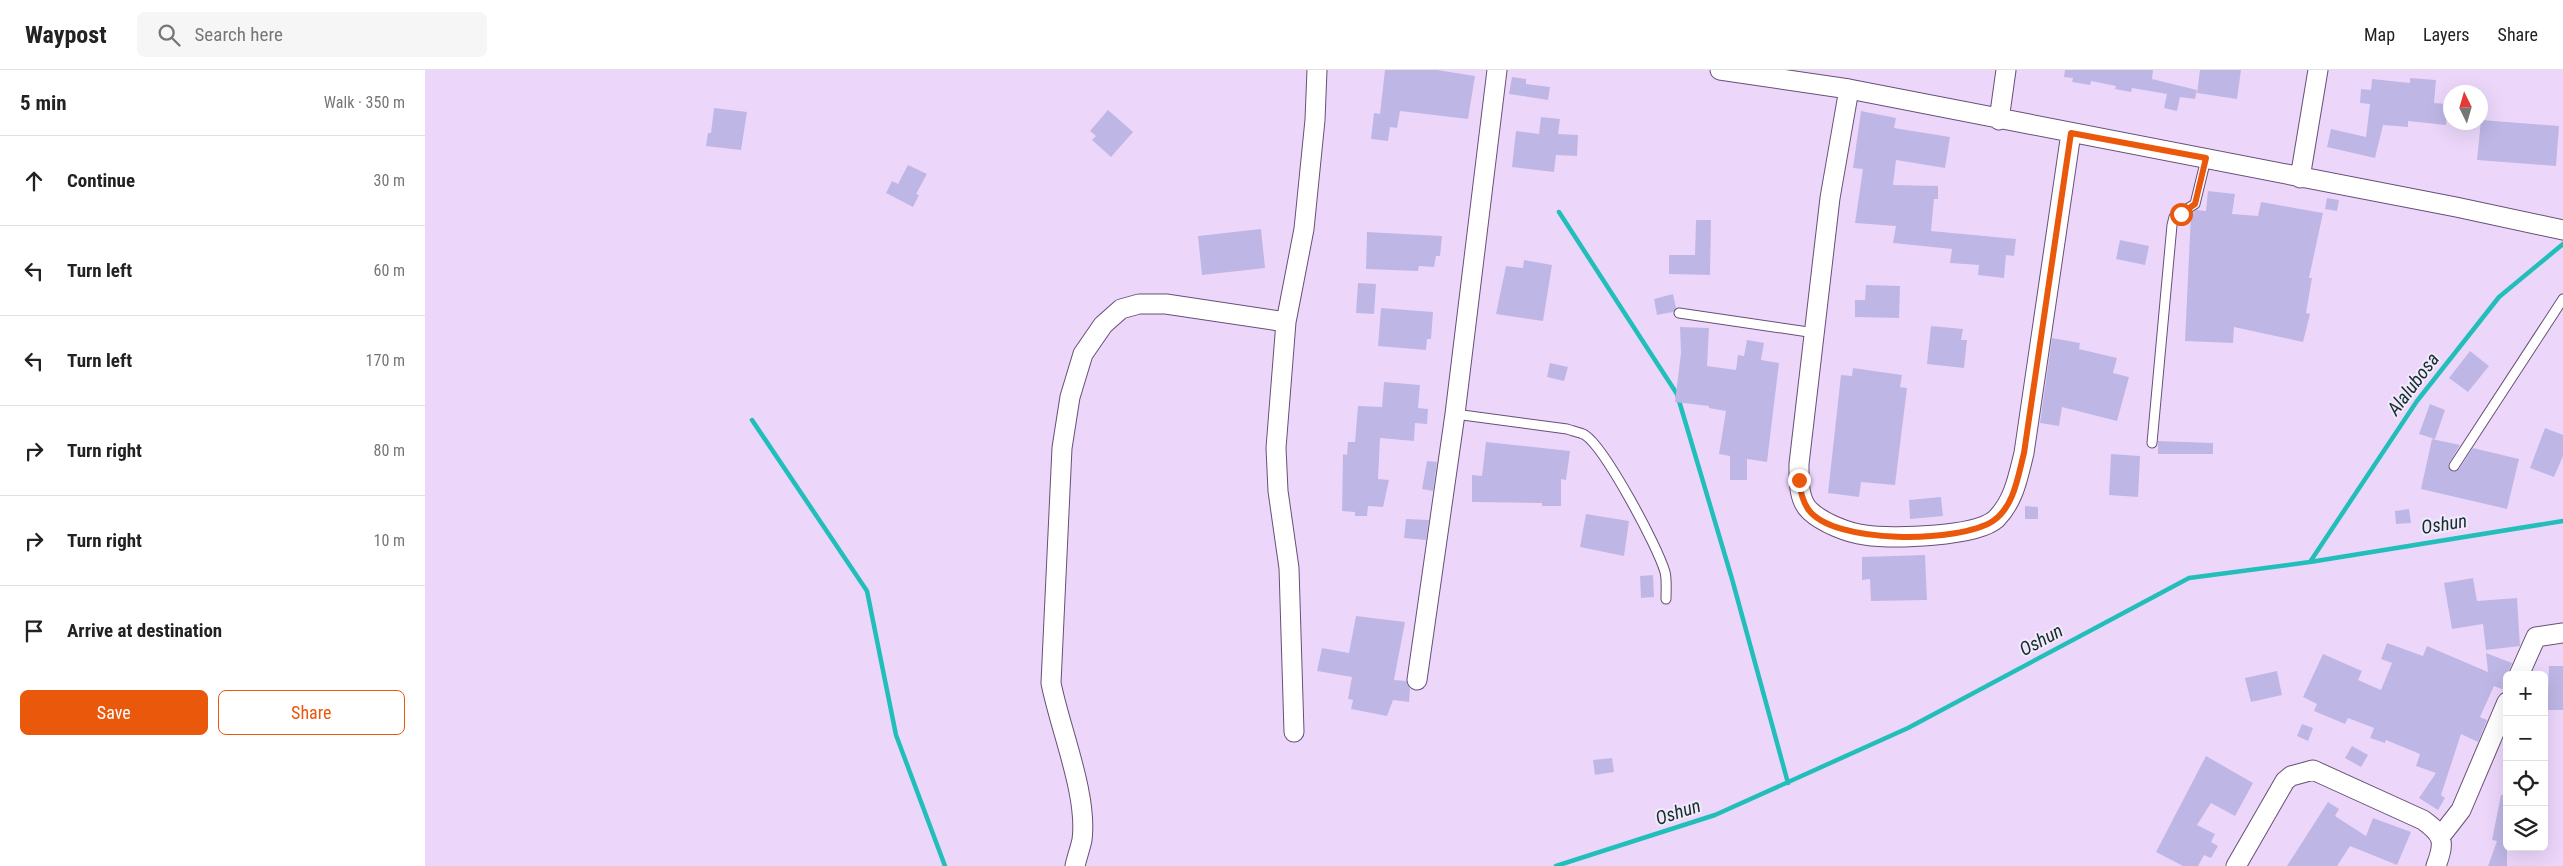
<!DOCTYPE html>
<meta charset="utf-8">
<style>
:root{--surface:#fff;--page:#f6f6f6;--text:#222;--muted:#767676;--line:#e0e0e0;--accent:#ea580c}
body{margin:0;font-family:"Roboto Condensed",sans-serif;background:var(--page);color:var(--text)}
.controls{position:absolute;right:15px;bottom:15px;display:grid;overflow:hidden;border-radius:8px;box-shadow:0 5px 20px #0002}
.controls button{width:45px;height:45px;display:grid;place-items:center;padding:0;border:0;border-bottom:1px solid var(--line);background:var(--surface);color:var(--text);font:25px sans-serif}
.compass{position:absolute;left:2018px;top:15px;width:45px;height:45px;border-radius:50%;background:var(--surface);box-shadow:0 5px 20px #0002;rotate:355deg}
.stop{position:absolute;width:15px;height:15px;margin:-11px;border:4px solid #ea580c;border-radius:50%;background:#fff}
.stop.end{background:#ea580c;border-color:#fff;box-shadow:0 1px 5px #0008}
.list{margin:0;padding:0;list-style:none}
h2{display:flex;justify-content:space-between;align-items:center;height:65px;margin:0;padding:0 20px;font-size:21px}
h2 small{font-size:16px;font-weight:400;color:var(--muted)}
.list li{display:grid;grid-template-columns:32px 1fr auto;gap:15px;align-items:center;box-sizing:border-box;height:90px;padding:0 20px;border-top:1px solid var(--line)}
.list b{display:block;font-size:19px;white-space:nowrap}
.list em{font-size:16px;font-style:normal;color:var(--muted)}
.actions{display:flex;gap:10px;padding:15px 20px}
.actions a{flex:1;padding:11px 0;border:1px solid var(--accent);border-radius:8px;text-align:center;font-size:18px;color:var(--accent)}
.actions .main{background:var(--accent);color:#fff}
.icon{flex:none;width:28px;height:28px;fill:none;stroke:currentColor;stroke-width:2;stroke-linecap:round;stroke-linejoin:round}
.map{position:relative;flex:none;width:2138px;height:796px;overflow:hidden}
header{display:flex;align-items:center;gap:30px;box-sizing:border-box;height:70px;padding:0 25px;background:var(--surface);border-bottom:1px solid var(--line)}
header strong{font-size:24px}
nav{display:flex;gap:28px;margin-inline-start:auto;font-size:18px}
.search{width:350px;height:45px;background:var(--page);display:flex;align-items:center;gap:12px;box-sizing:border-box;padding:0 18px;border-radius:8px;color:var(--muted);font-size:19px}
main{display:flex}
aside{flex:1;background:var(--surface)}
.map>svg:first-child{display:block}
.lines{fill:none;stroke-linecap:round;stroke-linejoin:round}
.stream{stroke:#22beba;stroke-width:4.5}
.building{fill:#beb7e6}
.lane-casing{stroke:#674f76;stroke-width:11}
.street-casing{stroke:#674f76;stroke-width:21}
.lane{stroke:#fff;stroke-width:9}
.street{stroke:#fff;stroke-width:19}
.route{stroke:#ea580c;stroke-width:6}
.labels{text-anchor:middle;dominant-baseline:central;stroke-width:4;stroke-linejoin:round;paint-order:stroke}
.water-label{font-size:19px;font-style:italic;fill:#112f2e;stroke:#f3e9fb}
</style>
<header>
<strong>Waypost</strong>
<div class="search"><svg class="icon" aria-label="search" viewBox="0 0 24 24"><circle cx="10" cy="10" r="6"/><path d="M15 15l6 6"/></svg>Search here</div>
<nav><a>Map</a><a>Layers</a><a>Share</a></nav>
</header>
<main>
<aside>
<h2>5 min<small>Walk · 350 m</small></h2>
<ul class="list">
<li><svg class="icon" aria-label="ahead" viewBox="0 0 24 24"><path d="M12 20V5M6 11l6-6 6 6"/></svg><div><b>Continue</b></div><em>30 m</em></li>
<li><svg class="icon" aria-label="left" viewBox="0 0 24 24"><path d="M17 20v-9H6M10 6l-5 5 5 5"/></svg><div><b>Turn left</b></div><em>60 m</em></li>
<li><svg class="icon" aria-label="left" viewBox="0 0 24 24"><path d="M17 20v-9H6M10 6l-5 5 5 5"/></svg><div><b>Turn left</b></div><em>170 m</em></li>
<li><svg class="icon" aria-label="right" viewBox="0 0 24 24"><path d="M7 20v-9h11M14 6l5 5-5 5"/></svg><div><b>Turn right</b></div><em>80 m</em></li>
<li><svg class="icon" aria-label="right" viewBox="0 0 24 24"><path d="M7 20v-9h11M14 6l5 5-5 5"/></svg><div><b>Turn right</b></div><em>10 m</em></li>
<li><svg class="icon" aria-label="arrive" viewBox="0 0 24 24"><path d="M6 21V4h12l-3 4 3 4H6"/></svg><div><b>Arrive at destination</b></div></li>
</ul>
<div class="actions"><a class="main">Save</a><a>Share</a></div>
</aside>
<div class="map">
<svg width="2138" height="796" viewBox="0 0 2138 796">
<rect width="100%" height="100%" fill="#ecd7fb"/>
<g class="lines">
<path class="stream" d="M1134,142L1252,324L1307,509L1363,713
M327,350L442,521L471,665L520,796
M1885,492L1992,331L2074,227L2138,174
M1131,796L1290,745L1483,658L1764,508L1885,492L2138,451"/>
</g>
<path class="building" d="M960,0H1012L1050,6L1043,49L975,41L972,58L965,57L963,71L946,69L949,43L955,44Z
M1640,0H1728L1727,9L1772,20L1770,29L1755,27L1752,41L1739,38L1742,24L1707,18L1706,22L1690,19L1691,16L1666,11L1665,15L1647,12L1648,8L1639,7Z
M1775,0H1816L1812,29L1772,23Z
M1087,7L1101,9V14L1125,17L1123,30L1084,24Z
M1985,8L2011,10L2009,33L2023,34L2021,55L1983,51V57L1958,55L1950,88L1902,77L1906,59L1941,67L1945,34L1935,33L1936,19L1946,20L1947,9L1985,13Z
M289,38L322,42L316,80L281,76L283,63H286Z
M683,40L708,62L686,87L667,70L671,66L665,61Z
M1436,41L1471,48L1469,58L1525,67L1520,98L1471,90L1468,115L1513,116V129H1509L1506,161L1591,169L1589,186L1581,185L1579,208L1553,205L1554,195L1525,193L1527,179L1468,173L1471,156L1430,153L1438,99L1428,98Z
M1116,47L1135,49L1133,64L1153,65L1152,86L1131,85L1129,102L1087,97L1091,61L1114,64Z
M2056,50L2134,56L2131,96L2052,90Z
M483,95L502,104L491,124L494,125L488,137L461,123L467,111L473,114Z
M1783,121L1810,124L1807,144L1833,146L1836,132L1898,143L1884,208H1887L1881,243L1885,244L1878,272L1809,257L1808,273L1760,271L1766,144L1772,140L1781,141Z
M1902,128L1914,130L1912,141L1900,139Z
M1271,150H1286L1285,205L1244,204V185H1270Z
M836,159L840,198L777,205L773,166Z
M942,162L1017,166L1015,186H1011L1009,197L994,196L993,201L941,199Z
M1695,170L1724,176L1720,195L1691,189Z
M1099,190L1127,195L1118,251L1071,244L1081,196L1098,198Z
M933,213L951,214L949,244L931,243Z
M1441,215L1475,216L1474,248L1430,247V230H1440Z
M1248,224L1251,238L1248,242L1232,245L1229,229Z
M956,238L1008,242L1006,269H1002L1001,280L953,276Z
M1506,256L1538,259L1536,270H1542L1539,298L1502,294Z
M1255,257L1284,258L1282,296L1311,300L1313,285L1319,286L1322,270L1339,273L1336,290L1354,293L1342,392L1322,389V410H1305V386L1294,384L1301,341L1284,338V336L1250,332L1256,283Z
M1627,268L1655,273L1654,279L1692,288L1688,303L1704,307L1692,351L1637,337L1634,356L1615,353Z
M2045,281L2064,296L2043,322L2024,308Z
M1125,293L1143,297L1139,311L1122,307Z
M1428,298L1477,305L1475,317L1482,318L1470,415L1436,412L1434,427L1403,423L1416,305L1427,306Z
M959,312L995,315L993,338L1003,339L1002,354L990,353L989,371L955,368L953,409L964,410L958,437L943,436L942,446H930V442L917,441L918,384L922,385L923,372H930L933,336L957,337Z
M2005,334L2020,340L2010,369L1994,364Z
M2120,358L2138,365V386L2129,407L2105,398Z
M2007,369L2035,375L2023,395L2028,402L2034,399L2048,378L2094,389L2082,439L1996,419Z
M1733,371L1788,373V384H1733Z
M1061,372L1145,381L1141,410L1136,409V436H1117V433L1047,432V405L1057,406Z
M1686,384L1715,386L1713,427L1684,425Z
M1002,391L1012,392L1008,421L997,419Z
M1516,427L1518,446L1485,449L1484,430Z
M1600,436L1613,437V449H1600Z
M1984,439L1986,453L1971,454L1970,441Z
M1161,444L1204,451L1199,486L1155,477Z
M981,449L1004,450L1001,470L979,468Z
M1500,485L1502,530L1446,531L1445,509L1437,510V487Z
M1228,505L1229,527L1216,528L1215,506Z
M2048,508L2052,531L2092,528L2095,576L2061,580L2058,554L2027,559L2019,513Z
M931,546L980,552L969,610L981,611L985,619L984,632L968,630L962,646L926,639L928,630L923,629L927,607L892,601L897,578L924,583Z
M1962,573L1998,586L2002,576L2063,602L2061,583L2087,593L2082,605V621L2069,616L2055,647L2062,650L2053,672L2036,664L2016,725L2020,728L2013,740L1994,728L2011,703L1991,696L1995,684L1961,670L1960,673L1945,668L1949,658L1923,648L1920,654L1889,641L1892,634L1878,627L1898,584L1937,601L1933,610L1956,620L1967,593L1956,589Z
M2124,596H2138V640H2119V624H2123Z
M1852,601L1857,625L1826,632L1820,608Z
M1877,654L1888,658L1883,671L1872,666Z
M1927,676L1943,685L1936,697L1920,688Z
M1781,686L1828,713L1810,746L1786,733L1772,755L1790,764L1786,772L1793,776L1786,788L1779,785L1773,796H1758L1731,782Z
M1187,688L1189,702L1170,705L1168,690Z
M2076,725H2082V796H2063L2072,771L2067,770Z
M1903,732L1914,739L1910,746L1941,766L1948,748L1986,762L1972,795L1925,776L1912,796H1862Z"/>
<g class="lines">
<g class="lane-casing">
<path id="lane" d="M1254,243L1390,263
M1030,344L1142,359C1147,361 1155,362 1160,365C1180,378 1233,477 1240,502C1242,510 1241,520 1241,529
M1727,373L1747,155L1749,147L1770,134L1781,89
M2029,396L2138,229"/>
</g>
<g class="street-casing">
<path id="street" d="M1295,0L1424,19L2031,137L2138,160
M1424,19L1405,128L1374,394C1374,409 1373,430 1385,441C1398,453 1423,463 1440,465C1467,469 1551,467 1571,449C1589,431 1593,407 1599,383L1646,63
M1574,50L1581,0
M1875,108L1893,0
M2094,605L2111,567L2138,563
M992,610L1030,344L1072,0
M869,662L864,498L853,421L851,378L861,252L879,159L890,50L892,0
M2015,767L2036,740L2082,632
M650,796C652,787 655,779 657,770C663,725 635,659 626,613L637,378L645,327L658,284L678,255L696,239L714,234H741L861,252
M1811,796L1860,711L1866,706L1888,700L1998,750C2019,765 2020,772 2011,796"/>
</g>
<use href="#lane" class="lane"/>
<use href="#street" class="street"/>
</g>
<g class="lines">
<path class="route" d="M1374,410C1375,420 1377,430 1383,439C1408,475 1534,473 1568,451C1589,437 1593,406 1599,383L1646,63L1781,88L1770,134L1756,144"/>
</g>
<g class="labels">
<g class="water-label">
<text transform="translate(1988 314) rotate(-53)">Alalubosa</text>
<text transform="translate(2019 454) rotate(-9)">Oshun</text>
<text transform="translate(1616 570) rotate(-28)">Oshun</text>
<text transform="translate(1253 742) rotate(-18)">Oshun</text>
</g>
</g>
</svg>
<div class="controls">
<button>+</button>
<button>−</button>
<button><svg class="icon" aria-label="locate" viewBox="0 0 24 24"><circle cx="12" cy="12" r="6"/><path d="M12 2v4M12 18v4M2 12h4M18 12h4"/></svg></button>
<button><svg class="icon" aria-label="layers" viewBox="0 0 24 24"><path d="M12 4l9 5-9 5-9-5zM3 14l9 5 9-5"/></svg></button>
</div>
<svg class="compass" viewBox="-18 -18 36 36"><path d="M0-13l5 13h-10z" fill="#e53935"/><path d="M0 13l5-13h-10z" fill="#767676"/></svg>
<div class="stop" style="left:1756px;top:144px"></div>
<div class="stop end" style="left:1374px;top:410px"></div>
</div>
</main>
